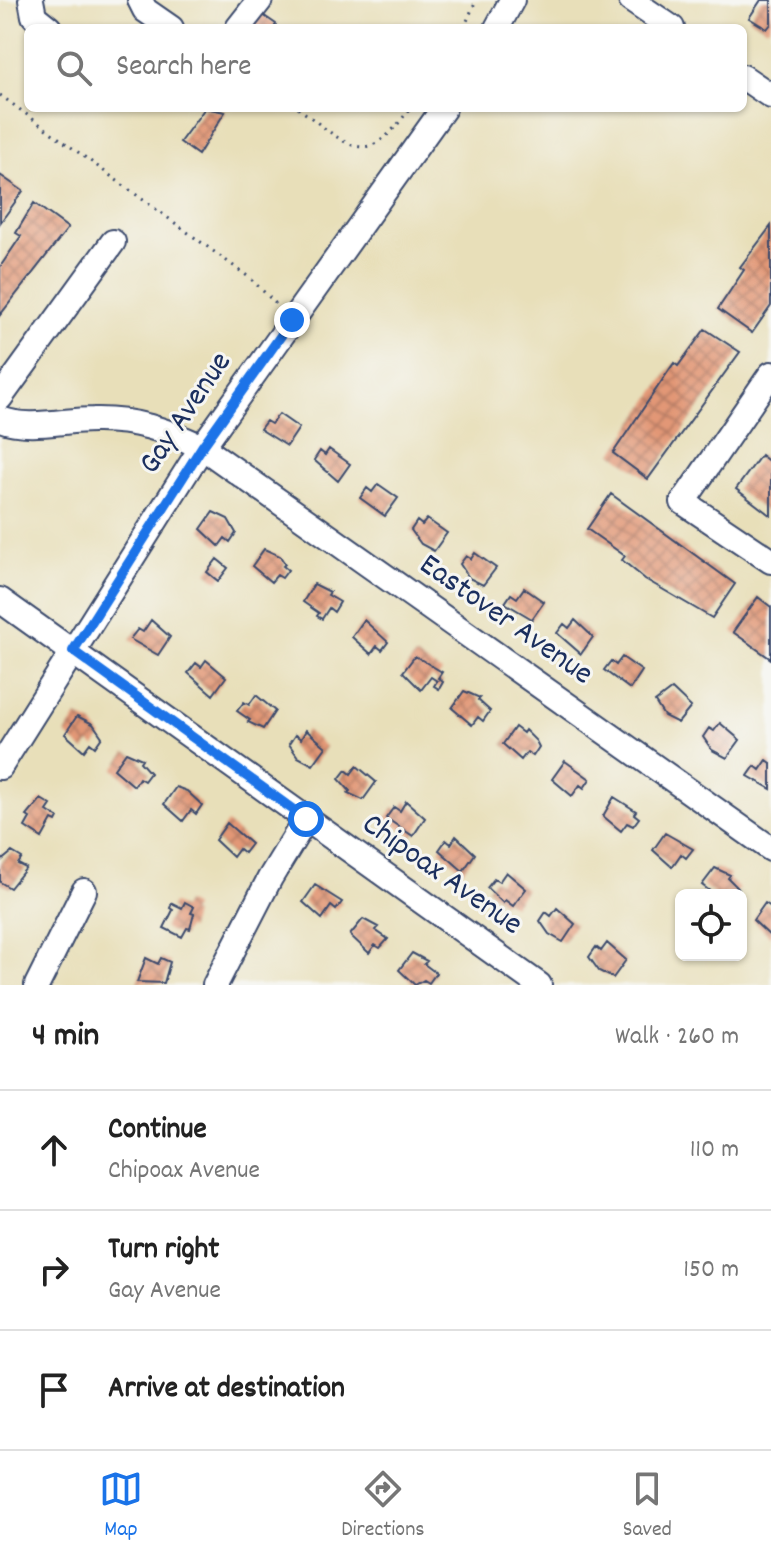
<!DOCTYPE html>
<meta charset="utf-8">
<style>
:root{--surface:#fff;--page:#f6f6f6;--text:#222;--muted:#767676;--line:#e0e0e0;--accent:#1a73e8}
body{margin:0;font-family:Dekko,sans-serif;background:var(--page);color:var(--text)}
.controls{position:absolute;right:24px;bottom:24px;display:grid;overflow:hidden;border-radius:12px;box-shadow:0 2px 6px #0004}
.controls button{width:72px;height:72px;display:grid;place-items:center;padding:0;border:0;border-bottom:2px solid var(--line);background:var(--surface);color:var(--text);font:40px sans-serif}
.stop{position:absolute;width:24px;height:24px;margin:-18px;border:6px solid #1a73e8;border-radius:50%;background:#fff}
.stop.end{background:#1a73e8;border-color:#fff;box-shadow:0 2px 8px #0008}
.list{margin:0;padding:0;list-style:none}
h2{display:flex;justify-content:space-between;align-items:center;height:104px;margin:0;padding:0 32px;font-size:34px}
h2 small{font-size:26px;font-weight:400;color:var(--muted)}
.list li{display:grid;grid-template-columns:52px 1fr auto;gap:24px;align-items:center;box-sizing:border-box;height:120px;padding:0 32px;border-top:2px solid var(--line)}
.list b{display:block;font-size:30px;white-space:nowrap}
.list p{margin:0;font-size:26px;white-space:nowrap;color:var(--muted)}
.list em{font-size:26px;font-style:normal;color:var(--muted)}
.icon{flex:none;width:44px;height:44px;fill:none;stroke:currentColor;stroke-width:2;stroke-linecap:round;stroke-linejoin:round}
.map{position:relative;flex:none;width:771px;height:985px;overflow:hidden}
.search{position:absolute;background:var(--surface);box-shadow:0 2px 6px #0004;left:24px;right:24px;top:24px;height:88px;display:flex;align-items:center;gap:20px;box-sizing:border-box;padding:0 28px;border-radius:12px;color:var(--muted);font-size:30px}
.sheet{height:464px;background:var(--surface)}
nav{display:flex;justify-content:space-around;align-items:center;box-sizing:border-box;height:112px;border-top:2px solid var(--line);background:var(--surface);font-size:22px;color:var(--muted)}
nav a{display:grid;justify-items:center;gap:4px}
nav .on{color:var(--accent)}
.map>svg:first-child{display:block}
.building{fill:url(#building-cross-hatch)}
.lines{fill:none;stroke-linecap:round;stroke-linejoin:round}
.minor-casing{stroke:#3a496c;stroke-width:28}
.path{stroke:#3a496c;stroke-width:3;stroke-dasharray:2 6;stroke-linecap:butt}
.minor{stroke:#fff;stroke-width:24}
.route{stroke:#1a73e8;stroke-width:10}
.labels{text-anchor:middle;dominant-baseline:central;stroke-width:6;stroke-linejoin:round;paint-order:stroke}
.street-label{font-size:32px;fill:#1b2f5e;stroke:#f6f6f2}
</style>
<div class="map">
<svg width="771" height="985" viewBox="0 0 771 985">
<defs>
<pattern id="building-cross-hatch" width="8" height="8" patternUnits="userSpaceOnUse" patternTransform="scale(2)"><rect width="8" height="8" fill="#e29776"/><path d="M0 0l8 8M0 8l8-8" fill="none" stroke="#b67c64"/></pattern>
</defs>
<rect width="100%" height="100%" fill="#f6f6f2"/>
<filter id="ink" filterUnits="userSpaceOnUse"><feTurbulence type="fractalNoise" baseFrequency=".0125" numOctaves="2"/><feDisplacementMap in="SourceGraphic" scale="16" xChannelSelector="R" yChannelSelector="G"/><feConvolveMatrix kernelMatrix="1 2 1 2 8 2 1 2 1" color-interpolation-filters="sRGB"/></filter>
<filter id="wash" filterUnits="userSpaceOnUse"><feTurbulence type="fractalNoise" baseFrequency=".006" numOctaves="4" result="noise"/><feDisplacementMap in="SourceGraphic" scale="32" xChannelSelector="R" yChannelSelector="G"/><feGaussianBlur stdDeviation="1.8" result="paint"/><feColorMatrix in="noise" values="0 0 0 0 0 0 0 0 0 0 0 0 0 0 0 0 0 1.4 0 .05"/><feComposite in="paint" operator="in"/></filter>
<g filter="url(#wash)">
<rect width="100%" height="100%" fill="#e8dfb9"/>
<g id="blocks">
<path class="building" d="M761,0H771V24L767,29L749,18Z
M260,13L276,24L274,28H249Z
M205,108L225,112L198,155L180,142Z
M0,175L23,191L0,223Z
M34,203L68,228L0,315V267L21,236L16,233Z
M771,226V306L752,333L718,309L744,270L740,267Z
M705,329L740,352L648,479L613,453L674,363L678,366Z
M279,414L299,428L287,446L260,429L266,421L271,424Z
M329,449L350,464L338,481L314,460L320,451L325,455Z
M761,455L771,463V516L736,489Z
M378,484L398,498L385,516L360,498L367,488L372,492Z
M611,494L735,584L712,618L645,579L622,560L625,556L587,529Z
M213,512L228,519L236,533L230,542L225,538L219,546L201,529Z
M427,519L447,533L434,551L421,544L411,530L417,521L422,525Z
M264,549L280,556L285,564L283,566L288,570L282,578L277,575L271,582L252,566Z
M475,553L496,568L483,585L469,578L460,564L466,556L471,559Z
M217,559L228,568L218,581L207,572Z
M314,584L330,592L328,595L340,602L334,612L329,608L322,619L317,616L319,613L303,602Z
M524,588L544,602L532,619L505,603L511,594L517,598Z
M758,597L771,607V659L733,632Z
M151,620L170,637L158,655L130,639L138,629L143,632Z
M364,620L388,642L382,650L377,646L371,654L352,637Z
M575,620L593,637L581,654L557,633L564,624L569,628Z
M415,656L442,672L438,678L443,682L439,689L434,686L437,681L431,677L421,690L403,672Z
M622,657L642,671L630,689L604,670L611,661L616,665Z
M206,660L226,677L213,695L188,673L196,663L201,667Z
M672,689L691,707L678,723L664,716L655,702Z
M464,691L480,698L478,700L490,711L483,721L478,717L472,725L452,708Z
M256,695L275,711L263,729L248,722L250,720L237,711L244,702L249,705Z
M77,716L93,724L102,737L95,747L90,743L84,751L65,734Z
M720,723L740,740L727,758L712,750L703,737L709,728L714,731Z
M515,727L523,733L525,730L536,741L539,747L533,756L527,752L521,760L503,744Z
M306,730L326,747L313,765L298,757L289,744L295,735L301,739Z
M126,752L142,759L140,762L150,773L144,781L139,778L134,786L114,769Z
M767,760L771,763V789L748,776L755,766L760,770Z
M565,761L590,779L584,788L580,785L572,796L552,779Z
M357,766L376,782L363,800L348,793L350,791L339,779L346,770L351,774Z
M176,787L187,791L202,805L196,814L191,810L183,821L164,804Z
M614,797L636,811L634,814L639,818L633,826L627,823L621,831L603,816Z
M41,799L51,805L47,811L58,818L56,822L52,820L42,838L25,827L30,818L27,816Z
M406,801L425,818L413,836L386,818L394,807L400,811Z
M227,823L251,844L244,853L239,849L233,857L215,840Z
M665,833L693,849L686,858L681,854L672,867L653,850Z
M456,836L475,854L463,871L439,850L446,840L451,844Z
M12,852L22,858L18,864L26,868L10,888L0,882V862Z
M715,868L730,875L728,878L739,889L734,895H715L702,885Z
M506,872L526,889L513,906L505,900L503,903L487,888L494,879L499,882Z
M315,885L342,902L336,910L331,906L322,919L303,902Z
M185,902L194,907L191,913L194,914L190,929L187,928L182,937L164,928L173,910L170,908L172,903L182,908Z
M765,903L771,907V937L753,920Z
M557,908L575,924L563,942L549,934L540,921L546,912L551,916Z
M363,919L378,927L375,930L388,939L380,948L375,945L369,953L350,935Z
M607,943L626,960L613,978L599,971L589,957L596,947L601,951Z
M412,953L427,961L424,964L436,973L429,983L424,980L415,985L399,970Z
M146,958L158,964L161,958L170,962L164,983L137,982Z"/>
</g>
</g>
<g filter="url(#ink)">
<use href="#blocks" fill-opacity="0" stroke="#3a496c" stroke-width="2"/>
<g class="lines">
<g class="minor-casing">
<path id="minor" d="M31,0L34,16L49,28
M140,0L145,10L171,28
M631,0L672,28
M238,28L260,0
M497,28L512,0
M743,77L771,96
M771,374L683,502L771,561
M0,398L113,242
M0,419C29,430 63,420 93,420C134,419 166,430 202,447L771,849
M0,600L539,985
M0,767L202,447L444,108
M37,985L84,891
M215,985L270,878L306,819"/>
</g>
<path class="path" d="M464,28L476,0
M0,95L250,278L277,305
M298,108C350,146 365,172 410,108"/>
<use href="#minor" class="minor"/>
</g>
</g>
<g class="lines" filter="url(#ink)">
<path class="route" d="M292,320L202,447L73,651L306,819"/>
</g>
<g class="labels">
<g class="street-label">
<text transform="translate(187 414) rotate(-56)">Gay Avenue</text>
<text transform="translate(505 621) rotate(35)">Eastover Avenue</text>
<text transform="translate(441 876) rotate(35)">Chipoax Avenue</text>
</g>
</g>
</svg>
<div class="controls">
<button><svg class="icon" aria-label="locate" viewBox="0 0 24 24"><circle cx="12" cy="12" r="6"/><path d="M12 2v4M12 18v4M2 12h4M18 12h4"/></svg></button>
</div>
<div class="stop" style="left:306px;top:819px"></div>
<div class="stop end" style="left:292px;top:320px"></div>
<div class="search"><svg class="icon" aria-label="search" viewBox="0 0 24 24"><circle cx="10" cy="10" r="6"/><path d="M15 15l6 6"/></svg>Search here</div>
</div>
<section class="sheet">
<h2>4 min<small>Walk · 260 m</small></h2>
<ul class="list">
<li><svg class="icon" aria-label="ahead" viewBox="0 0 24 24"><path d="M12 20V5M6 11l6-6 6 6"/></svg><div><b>Continue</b><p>Chipoax Avenue</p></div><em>110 m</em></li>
<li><svg class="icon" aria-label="right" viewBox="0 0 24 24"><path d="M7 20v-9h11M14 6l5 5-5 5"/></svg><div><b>Turn right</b><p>Gay Avenue</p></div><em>150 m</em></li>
<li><svg class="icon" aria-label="arrive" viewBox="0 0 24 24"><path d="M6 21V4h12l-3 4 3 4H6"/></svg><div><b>Arrive at destination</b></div></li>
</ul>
</section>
<nav>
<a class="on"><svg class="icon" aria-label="map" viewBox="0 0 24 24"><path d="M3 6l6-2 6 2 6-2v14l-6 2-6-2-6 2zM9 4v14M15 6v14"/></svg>Map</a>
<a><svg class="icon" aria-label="directions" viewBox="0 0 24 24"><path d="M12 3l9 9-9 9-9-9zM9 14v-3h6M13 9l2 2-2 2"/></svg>Directions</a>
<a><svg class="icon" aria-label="saved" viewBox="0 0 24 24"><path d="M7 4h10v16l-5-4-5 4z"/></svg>Saved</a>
</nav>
